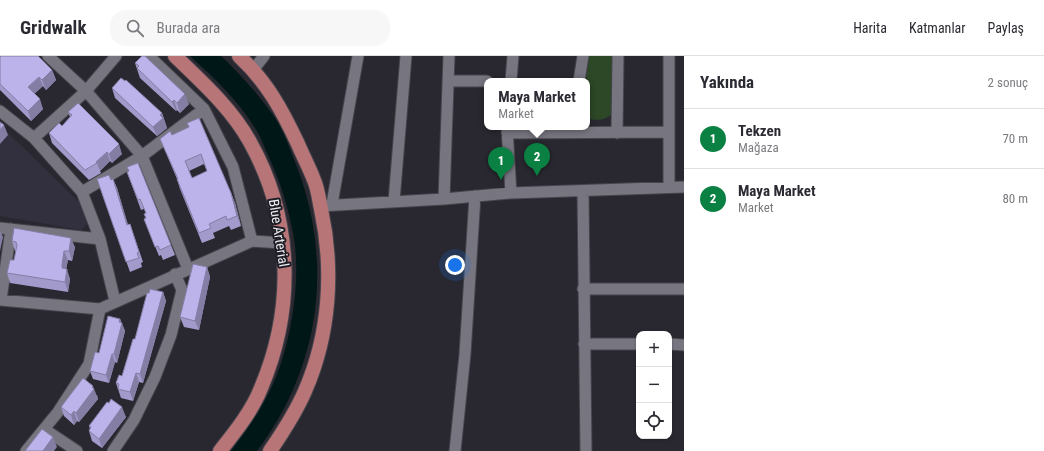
<!DOCTYPE html>
<html lang="tr">
<meta charset="utf-8">
<style>
:root{--surface:#fff;--page:#f7f7f7;--text:#2b2b33;--muted:#7c7c81;--line:#e1e1e2;--accent:#0b8043}
body{margin:0;font-family:"Roboto Condensed",sans-serif;background:var(--page);color:var(--text)}
.controls{position:absolute;right:12px;bottom:12px;display:grid;overflow:hidden;border-radius:8px;box-shadow:0 1px 3px #0004}
.controls button{width:36px;height:36px;display:grid;place-items:center;padding:0;border:0;border-bottom:1px solid var(--line);background:var(--surface);color:var(--text);font:20px sans-serif}
.you{position:absolute;left:455px;top:209px;width:14px;height:14px;margin:-10px;border:3px solid #fff;border-radius:50%;background:#1a73e8;box-shadow:0 0 0 6px #1a73e833}
.badge{display:grid;place-items:center;width:26px;height:26px;border-radius:50%;background:var(--accent);color:#fff;font-size:13px;font-weight:700}
.pin{position:absolute;translate:-50% -33px;filter:drop-shadow(0 1px 2px #0008)}
.pin::after{content:'';position:absolute;top:21px;width:14px;height:12px;background:inherit;clip-path:polygon(0 0,100% 0,50% 100%)}
.popup{position:absolute;left:484px;top:22px;width:106px;height:52px;box-sizing:border-box;display:grid;place-content:center;border-radius:8px;background:var(--surface);filter:drop-shadow(0 1px 3px #0005);font-size:13px;white-space:nowrap;color:var(--muted)}
.popup b{font-size:15px;color:var(--text)}
.popup::after{content:'';position:absolute;left:50%;top:100%;margin-left:-8px;border:8px solid transparent;border-top-color:var(--surface)}
.list{margin:0;padding:0;list-style:none}
h2{display:flex;justify-content:space-between;align-items:center;height:52px;margin:0;padding:0 16px;font-size:17px}
h2 small{font-size:13px;font-weight:400;color:var(--muted)}
.list li{display:grid;grid-template-columns:26px 1fr auto;gap:12px;align-items:center;box-sizing:border-box;height:60px;padding:0 16px;border-top:1px solid var(--line)}
.list b{display:block;font-size:15px;white-space:nowrap}
.list p{margin:0;font-size:13px;white-space:nowrap;color:var(--muted)}
.list em{font-size:13px;font-style:normal;color:var(--muted)}
.icon{flex:none;width:22px;height:22px;fill:none;stroke:currentColor;stroke-width:2;stroke-linecap:round;stroke-linejoin:round}
.map{position:relative;flex:none;width:684px;height:395px;overflow:hidden}
header{display:flex;align-items:center;gap:24px;box-sizing:border-box;height:56px;padding:0 20px;background:var(--surface);border-bottom:1px solid var(--line)}
header strong{font-size:19px}
nav{display:flex;gap:22px;margin-inline-start:auto;font-size:14px}
.search{width:280px;height:36px;background:var(--page);display:flex;align-items:center;gap:10px;box-sizing:border-box;padding:0 14px;border-radius:16px;color:var(--muted);font-size:15px}
main{display:flex}
aside{flex:1;background:var(--surface)}
.map>svg:first-child{display:block}
.built{fill:#32303e}
.green{fill:#2c4826}
.water{fill:#001717}
.lines{fill:none;stroke-linecap:round;stroke-linejoin:round}
.minor-casing{stroke:#46454c;stroke-width:13}
.major-casing{stroke:#46454c;stroke-width:16}
.minor{stroke:#777680;stroke-width:11}
.major{stroke:#b77577;stroke-width:14}
.wall{fill:#a29aca;fill-rule:evenodd}
.shaded-wall{fill:#847da4}
.building{fill:#bcb3eb;stroke:#847da4;fill-rule:evenodd}
.labels{text-anchor:middle;dominant-baseline:central;stroke-width:4;stroke-linejoin:round;paint-order:stroke}
.street-label{font-size:14px;fill:#ecebf1;stroke:#1f1e26}
</style>
<header>
<strong>Gridwalk</strong>
<div class="search"><svg class="icon" aria-label="search" viewBox="0 0 24 24"><circle cx="10" cy="10" r="6"/><path d="M15 15l6 6"/></svg>Burada ara</div>
<nav><a>Harita</a><a>Katmanlar</a><a>Paylaş</a></nav>
</header>
<main>
<div class="map">
<svg width="684" height="395" viewBox="0 0 684 395">
<rect width="100%" height="100%" fill="#292830"/>
<path class="built" d="M0,69L81,148L87,168L81,174L0,160Z"/>
<path class="green" d="M589,0H614L612,57C606,65 596,65 587,62V25H586Z"/>
<path class="water" d="M190,0H221C240,18 258,38 273,59C284,74 290,94 297,111C334,208 320,312 257,395H231C247,373 263,351 274,326C291,287 301,225 294,183C289,153 280,124 267,97C263,88 260,79 255,72C238,44 214,22 190,0Z"/>
<g class="lines">
<g class="minor-casing">
<path id="minor" d="M48,0L86,35L142,100L188,213
M149,0L204,53L233,111L252,185
M669,0V131
M253,14L264,0
M448,25H487
M511,25L513,0
M579,25L583,0
M0,55L34,82L82,136L100,183L115,245
M507,72L511,137
M507,77L669,76
M617,77L618,0
M34,82L86,35L116,0
M583,135L586,395
M82,136L142,100L204,53
M444,143L449,0
M394,145L406,0
M332,148L358,0
M320,150L444,143L511,137L684,131
M0,172L100,183
M583,233H684
M0,244L100,253L252,185L283,187
M1,244L11,173
M584,288H639
M669,288L684,289
M44,373L77,395
M26,395L58,356L89,308L100,253
M113,395L134,364L155,321L171,279L182,234L175,218
M455,395L465,298L475,140"/>
</g>
<g class="major-casing">
<path id="major" d="M175,0C202,26 232,53 250,86C293,163 295,252 261,332C252,355 235,376 220,395
M239,0C267,26 282,54 298,88C303,100 309,111 314,124C318,133 319,144 321,153C334,213 330,278 305,335C296,356 283,376 270,395"/>
</g>
<use href="#minor" class="minor"/>
<use href="#major" class="major"/>
</g>
<path class="wall" d="M0,1L52,14L56,24L46,34L43,30L34,38L43,53L31,65L0,34Z
M135,7L189,48L180,57L177,54L176,55L140,22Z
M112,32L162,57L167,72L157,80L115,42Z
M68,56L122,98L112,107L110,105L100,115L101,117L89,124L52,87L49,77L62,70L70,61Z
M189,71L231,137L235,147L241,170L231,174L229,170L213,177L215,182L202,187L180,133L177,123L164,92L160,83L172,79ZM204,108L207,115L192,122L189,115Z
M127,116L171,189L175,199L163,204L161,199L159,200L144,163L146,162V157L144,153L141,154Z
M97,123L111,124L113,123L117,132L128,169L130,168L143,206L141,207L142,211L130,216Z
M12,185L75,191L72,205L68,204L66,213L70,223L68,236L10,227L7,217L14,204L16,195H15Z
M207,211L210,221L199,274L184,271L180,261Z
M163,236L166,245L143,327L139,326L133,345L121,342L116,327L122,320L135,283L149,237Z
M120,263L125,275L117,307L115,306L109,327L93,323L90,315L99,297Z
M97,339L98,343L79,366L77,365L74,369L64,360L61,351Z
M109,347L126,361L102,392L92,385L89,375L90,373L89,370Z"/>
<path class="shaded-wall" d="M52,14L56,24L46,34L42,24Z
M39,21L43,30L31,41L28,31Z
M185,38L189,48L180,57L177,47Z
M40,43L43,53L31,65L28,55Z
M174,44L177,54L176,55L172,46Z
M162,57L167,72L157,80L153,71Z
M4,69L8,79L0,88V74Z
M119,88L122,98L112,107L109,98Z
M107,96L110,105L100,115L97,107L96,106Z
M113,123L117,132L131,179L127,169Z
M231,137L235,147L241,170L237,160Z
M0,174L3,181L0,195Z
M71,182L75,191L72,205L69,195Z
M64,195L68,204L65,219L67,213L70,223L68,236L65,226L62,209Z
M207,211L210,221L199,274L195,265Z
M163,236L166,245L143,327L140,318Z
M120,263L125,275L117,307L114,298Z
M112,298L115,306L109,327L106,319Z
M136,317L139,326L133,345L130,336Z
M93,330L98,343L79,366L76,357Z
M122,351L126,361L102,392L99,383Z
M74,355L77,365L74,369L71,359Z
M53,381L57,391L54,395H43Z"/>
<path class="building" d="M1,0H38L52,14L42,24L39,21L28,31L40,43L28,55L0,28V1Z
M142,0H145L185,38L177,47L174,44L172,46L137,12L139,10L135,7Z
M121,22L125,25L126,24L162,57L160,59L163,62L153,71L112,32Z
M78,47L119,88L109,98L107,96L96,106L97,107L85,114L49,77L59,67L62,70L72,59L68,56Z
M199,62L231,137L237,160L227,164L226,160L209,168L211,172L199,177L177,123H178L160,83L170,75L172,79L189,71L187,67ZM201,98L207,115L192,122L185,105Z
M0,66L4,69L0,74Z
M138,107L171,189L160,194L158,190L155,191L144,163L146,162L144,158L146,157L140,143L138,144L127,116L129,115L127,111Z
M109,119L111,124L113,123L127,169L130,168L139,196L137,197L139,202L126,206L97,123Z
M14,172L71,182L69,195H64L62,209V212L67,213L65,226L7,217L10,204H14L17,189L16,186L12,185Z
M193,208L207,211L195,265L180,261Z
M150,233L163,236L140,318L136,317L130,336L118,333L119,328L116,327L119,319L122,320L133,283H135L147,237H149Z
M108,260L120,263L119,266L122,267L114,298H112L106,319L90,315L95,296L99,297Z
M83,322L93,330L92,331L94,333L76,357L74,355L71,359L61,351Z
M111,343L122,351L99,383L89,375L91,371L89,370L107,346L109,347Z
M42,373L53,381L43,395H25Z"/>
<g class="labels">
<g class="street-label">
<text transform="translate(279 177) rotate(81)">Blue Arterial</text>
</g>
</g>
</svg>
<div class="controls">
<button>+</button>
<button>−</button>
<button><svg class="icon" aria-label="locate" viewBox="0 0 24 24"><circle cx="12" cy="12" r="6"/><path d="M12 2v4M12 18v4M2 12h4M18 12h4"/></svg></button>
</div>
<div class="you"></div>
<div class="pin badge" style="left:501px;top:124px">1</div>
<div class="pin badge" style="left:537px;top:120px">2</div>
<div class="popup"><b>Maya Market</b>Market</div>
</div>
<aside>
<h2>Yakında<small>2 sonuç</small></h2>
<ul class="list">
<li><span class="badge">1</span><div><b>Tekzen</b><p>Mağaza</p></div><em>70 m</em></li>
<li><span class="badge">2</span><div><b>Maya Market</b><p>Market</p></div><em>80 m</em></li>
</ul>
</aside>
</main>
